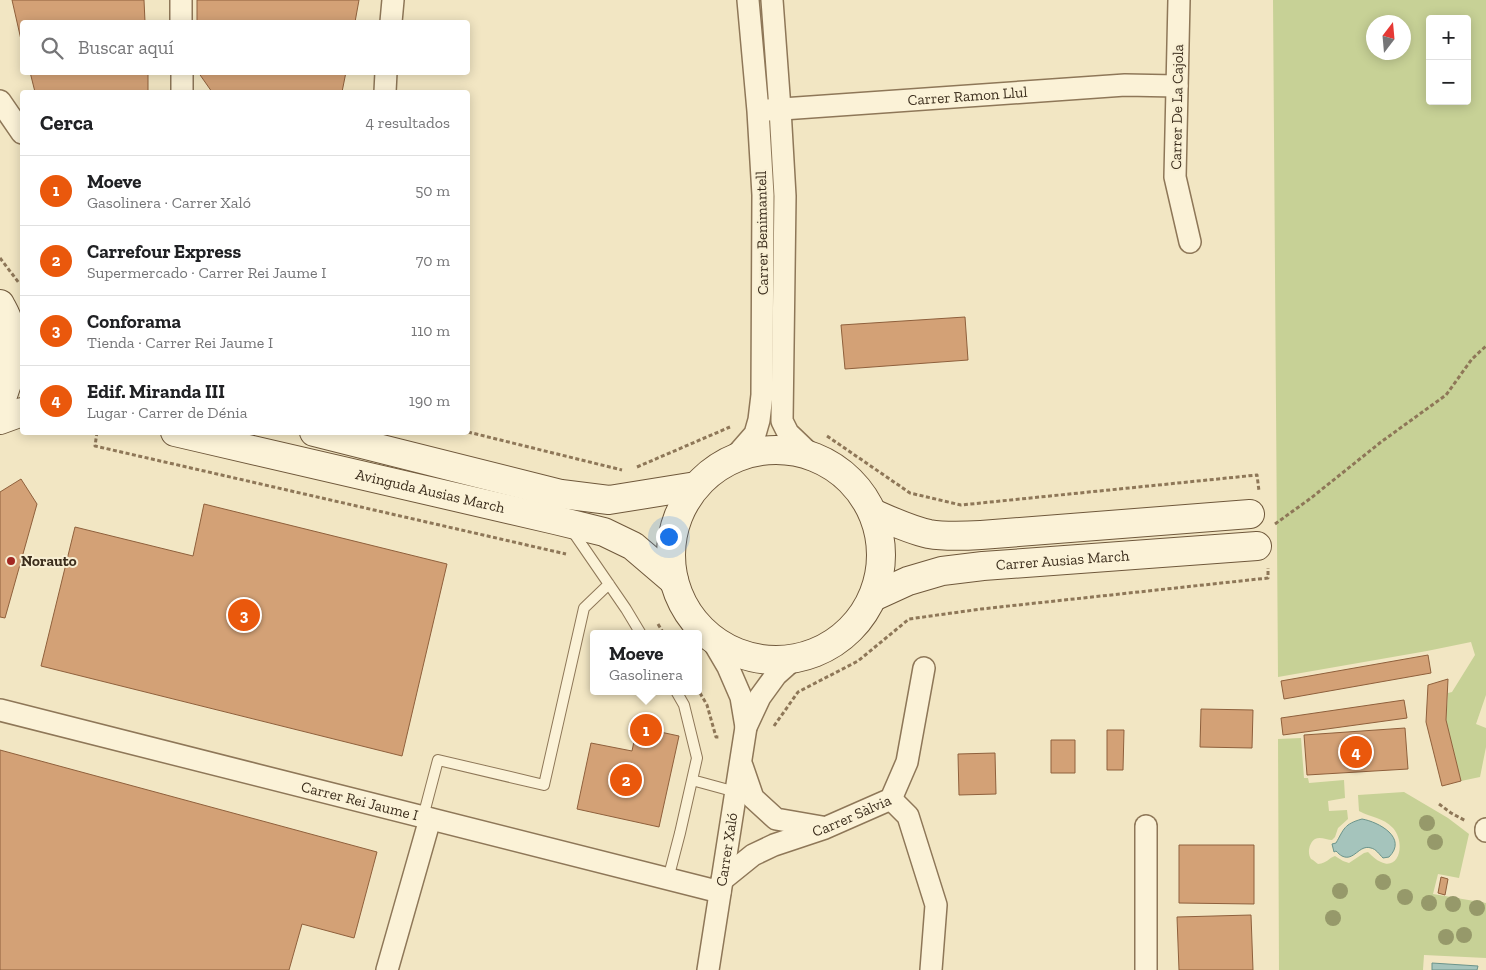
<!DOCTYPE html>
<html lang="es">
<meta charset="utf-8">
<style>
:root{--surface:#fff;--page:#f2f2f2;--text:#202124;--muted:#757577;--line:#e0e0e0;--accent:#ea580c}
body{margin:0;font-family:"Zilla Slab",serif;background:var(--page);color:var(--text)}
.controls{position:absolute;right:15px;top:15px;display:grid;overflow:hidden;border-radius:5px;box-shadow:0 2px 12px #0003}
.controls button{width:45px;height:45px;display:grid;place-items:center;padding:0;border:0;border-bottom:1px solid var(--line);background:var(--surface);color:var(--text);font:25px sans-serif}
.compass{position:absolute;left:1366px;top:15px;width:45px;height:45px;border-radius:50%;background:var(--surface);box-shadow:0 2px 12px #0003;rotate:16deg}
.you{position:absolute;left:668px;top:536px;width:18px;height:18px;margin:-12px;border:4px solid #fff;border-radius:50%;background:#1a73e8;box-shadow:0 0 0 8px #1a73e833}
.badge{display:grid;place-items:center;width:32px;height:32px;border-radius:50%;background:var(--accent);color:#fff;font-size:16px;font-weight:700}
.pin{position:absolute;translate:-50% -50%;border:2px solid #fff;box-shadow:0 1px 5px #0006}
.popup{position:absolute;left:590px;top:630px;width:112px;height:65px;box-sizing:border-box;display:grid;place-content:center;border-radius:5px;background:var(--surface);filter:drop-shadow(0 1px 4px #0005);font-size:16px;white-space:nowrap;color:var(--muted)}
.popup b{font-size:19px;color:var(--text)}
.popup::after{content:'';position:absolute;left:50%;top:100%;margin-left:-10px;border:10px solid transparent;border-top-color:var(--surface)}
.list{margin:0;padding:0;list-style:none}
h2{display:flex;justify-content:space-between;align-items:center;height:65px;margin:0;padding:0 20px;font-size:21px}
h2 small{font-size:16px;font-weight:400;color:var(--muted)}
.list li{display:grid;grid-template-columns:32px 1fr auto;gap:15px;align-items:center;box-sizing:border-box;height:70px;padding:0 20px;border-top:1px solid var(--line)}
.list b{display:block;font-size:19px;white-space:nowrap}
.list p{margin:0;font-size:16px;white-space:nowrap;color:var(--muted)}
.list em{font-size:16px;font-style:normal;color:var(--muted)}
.icon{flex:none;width:28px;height:28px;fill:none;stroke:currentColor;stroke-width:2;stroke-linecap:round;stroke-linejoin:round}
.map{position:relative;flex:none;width:1486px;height:970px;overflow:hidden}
.search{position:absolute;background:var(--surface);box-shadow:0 2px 12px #0003;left:20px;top:20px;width:450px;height:55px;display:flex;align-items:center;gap:12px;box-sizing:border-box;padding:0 18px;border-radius:5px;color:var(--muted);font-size:19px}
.panel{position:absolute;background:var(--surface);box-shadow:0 2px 12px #0003;left:20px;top:90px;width:450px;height:345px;border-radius:5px}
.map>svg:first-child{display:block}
.green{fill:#c7d196;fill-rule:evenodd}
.water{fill:#a5c4bc;stroke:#6b948b}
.building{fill:#d3a176;stroke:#8f603c}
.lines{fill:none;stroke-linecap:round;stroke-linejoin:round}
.lane-casing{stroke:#8e7758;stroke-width:12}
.street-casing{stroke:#8e7758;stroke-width:24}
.secondary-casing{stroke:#6f583b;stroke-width:30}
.path{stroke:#8e7758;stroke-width:3;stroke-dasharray:4 2.5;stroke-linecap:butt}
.lane{stroke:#fbf2d7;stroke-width:10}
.street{stroke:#fbf2d7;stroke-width:21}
.secondary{stroke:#fbf2d7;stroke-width:28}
.tree{fill:#96996a}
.poi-dot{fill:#a22823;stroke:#f8efd3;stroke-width:2}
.labels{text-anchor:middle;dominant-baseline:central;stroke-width:4;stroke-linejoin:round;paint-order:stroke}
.street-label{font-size:15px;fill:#3c2e1d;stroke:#f8efd3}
.poi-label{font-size:15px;font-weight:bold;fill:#3c2e1d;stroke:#f8efd3;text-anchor:start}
</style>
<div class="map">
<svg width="1486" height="970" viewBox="0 0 1486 970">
<rect width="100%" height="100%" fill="#f2e6c3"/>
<path class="green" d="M1273,0H1486V695L1476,724L1486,728V747L1480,777L1461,781L1446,720L1448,693L1452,692L1475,655L1471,642L1427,651L1278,677ZM1430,19H1467V101H1430ZM1374,22H1404V52H1374Z
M1301,738L1304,778H1308L1309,783L1344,780L1345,798L1328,801L1329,811L1347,810L1348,819L1338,828L1335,837L1332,840C1327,840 1320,836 1315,839C1309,843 1307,853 1311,859C1312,859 1318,864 1318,864C1328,863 1328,858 1335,856L1343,861L1349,863L1364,853L1368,852C1372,856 1376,860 1381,862C1399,871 1406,843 1393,828C1383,817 1371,818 1359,811L1358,795L1404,792L1448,818L1469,834L1459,878L1438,874L1433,894L1486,903V958L1424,955L1423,970H1279L1278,739Z"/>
<path class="water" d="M1362,819C1379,822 1408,838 1389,857L1383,858C1379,854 1376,849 1371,848C1359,844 1354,862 1342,856C1340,855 1338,853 1336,851L1334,852L1332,844L1336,843C1344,829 1344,824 1362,819Z
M1432,963L1478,966L1477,970H1432Z"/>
<path class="building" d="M12,0H144L145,22H22V44Z
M197,0H359L355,22H197Z
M30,72H148V92H35Z
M198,72H346L342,92H212Z
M965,317L968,360L845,369L841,325Z
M21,479L37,504L5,618L0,617V492Z
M204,504L447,564L402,756L41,666L75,527L193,556Z
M1428,655L1431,673L1284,699L1281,681Z
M1448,679L1446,720L1461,781L1442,786L1426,722L1428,685Z
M1404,700L1407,718L1283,735L1281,718Z
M1201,709L1253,710L1252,748L1200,747Z
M637,727L679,736L659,827L577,809L591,743L632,751Z
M1405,728L1408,769L1307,775L1304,735Z
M1107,730H1124L1123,770H1107Z
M1051,740H1075V773H1051Z
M0,750L377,852L354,938L302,924L289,970H0Z
M995,753L996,794L959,795L958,754Z
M1179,845H1254V904L1179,903Z
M1441,877L1448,879L1445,895L1438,893Z
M1251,915L1253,970H1179L1177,917Z"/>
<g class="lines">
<g class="lane-casing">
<path id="lane" d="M571,529L626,609L641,634
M692,780L736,792
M423,817L438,760L544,785L584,608L609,584
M668,879L680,833L697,758L684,705L676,691"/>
</g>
<g class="street-casing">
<g id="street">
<path d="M181,0V22"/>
<path d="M772,0L780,109L785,196L782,421L788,433L811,455"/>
<path d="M1179,0L1175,177L1190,242"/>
<path d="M391,22L393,0"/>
<path d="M182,72V92"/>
<path d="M385,92L386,72"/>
<path d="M0,101L22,133"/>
<path id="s1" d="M768,110L1125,85L1177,86"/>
<path d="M734,458L755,434L759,420L762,395L763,195L758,111L748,0"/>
<path d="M711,638L728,667L741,697L746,727"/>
<path id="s2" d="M0,710L720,892"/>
<path d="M742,766L753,798L776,819L822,827"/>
<path d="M891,799L908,816L936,905L931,970"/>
<path d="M1486,829V831"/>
<path id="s3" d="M722,880L753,855L774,845L825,828L891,799L907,762L924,668"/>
<path d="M387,970L430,819"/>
<path id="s4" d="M708,970L746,727L760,697L776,675L794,659"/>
<path d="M1146,970V826"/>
</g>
</g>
<g class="secondary-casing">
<g id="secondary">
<path d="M0,304C3,310 7,316 8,322C13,346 12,380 0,401"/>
<path d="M0,420L22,412"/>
<path id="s5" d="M175,432L555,520L604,532L633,546L674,581"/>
<path d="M314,432L561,494L609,500L696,486"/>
<circle cx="776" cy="555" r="105"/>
<path d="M873,513C891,521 910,530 929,534C946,537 964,536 981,535L1250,514"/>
<path id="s6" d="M873,597L908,581L942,571L983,566L1257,546"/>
</g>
</g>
<path class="path" d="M0,258L19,283
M97,432L95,446L566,554
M468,432L622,470
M827,436L910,493L961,505L1257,475L1259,491
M637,467L730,427
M1275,524L1311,498L1381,442L1446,395L1472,359L1486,346
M658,624L664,634
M700,693L707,705L716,737H720
M774,726L798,692L858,661L909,619L981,609L1268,578V568
M1439,804L1451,813L1466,821"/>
<use href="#lane" class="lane"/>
<use href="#street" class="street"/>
<use href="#secondary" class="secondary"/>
</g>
<g class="tree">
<circle cx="1427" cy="823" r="8"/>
<circle cx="1435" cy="842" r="8"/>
<circle cx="1383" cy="882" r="8"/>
<circle cx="1340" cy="891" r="8"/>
<circle cx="1405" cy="897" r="8"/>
<circle cx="1429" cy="903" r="8"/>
<circle cx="1453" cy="904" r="8"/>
<circle cx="1477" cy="908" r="8"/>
<circle cx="1333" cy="918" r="8"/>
<circle cx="1464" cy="935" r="8"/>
<circle cx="1446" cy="937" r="8"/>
</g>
<circle class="poi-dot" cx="11" cy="561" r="5"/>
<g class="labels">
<g class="street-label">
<text stroke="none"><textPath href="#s1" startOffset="200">Carrer Ramon Llul</textPath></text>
<text transform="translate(1177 107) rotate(-89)">Carrer De La Cajola</text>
<text transform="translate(762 233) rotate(-91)">Carrer Benimantell</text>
<text stroke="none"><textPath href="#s5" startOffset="262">Avinguda Ausias March</textPath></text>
<text stroke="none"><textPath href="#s6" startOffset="195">Carrer Ausias March</textPath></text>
<text stroke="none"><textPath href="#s2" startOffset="371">Carrer Rei Jaume I</textPath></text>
<text stroke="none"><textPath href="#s3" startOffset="146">Carrer Sàlvia</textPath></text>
<text stroke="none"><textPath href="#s4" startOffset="122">Carrer Xaló</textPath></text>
</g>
<g class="poi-label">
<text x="21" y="561">Norauto</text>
</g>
</g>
</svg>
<div class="controls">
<button>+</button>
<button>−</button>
</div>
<svg class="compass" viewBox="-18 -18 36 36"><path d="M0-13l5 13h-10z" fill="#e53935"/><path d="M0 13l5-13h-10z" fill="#757577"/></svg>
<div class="you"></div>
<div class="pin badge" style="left:646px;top:730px">1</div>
<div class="popup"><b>Moeve</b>Gasolinera</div>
<div class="pin badge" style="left:626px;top:780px">2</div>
<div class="pin badge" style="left:244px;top:615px">3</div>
<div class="pin badge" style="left:1356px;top:752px">4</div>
<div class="search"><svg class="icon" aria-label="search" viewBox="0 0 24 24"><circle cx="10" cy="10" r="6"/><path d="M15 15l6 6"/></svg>Buscar aquí</div>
<section class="panel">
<h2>Cerca<small>4 resultados</small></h2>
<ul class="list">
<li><span class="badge">1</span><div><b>Moeve</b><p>Gasolinera · Carrer Xaló</p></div><em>50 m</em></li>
<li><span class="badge">2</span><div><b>Carrefour Express</b><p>Supermercado · Carrer Rei Jaume I</p></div><em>70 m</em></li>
<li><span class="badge">3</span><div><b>Conforama</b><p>Tienda · Carrer Rei Jaume I</p></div><em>110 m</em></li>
<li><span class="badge">4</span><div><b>Edif. Miranda III</b><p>Lugar · Carrer de Dénia</p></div><em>190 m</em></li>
</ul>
</section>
</div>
